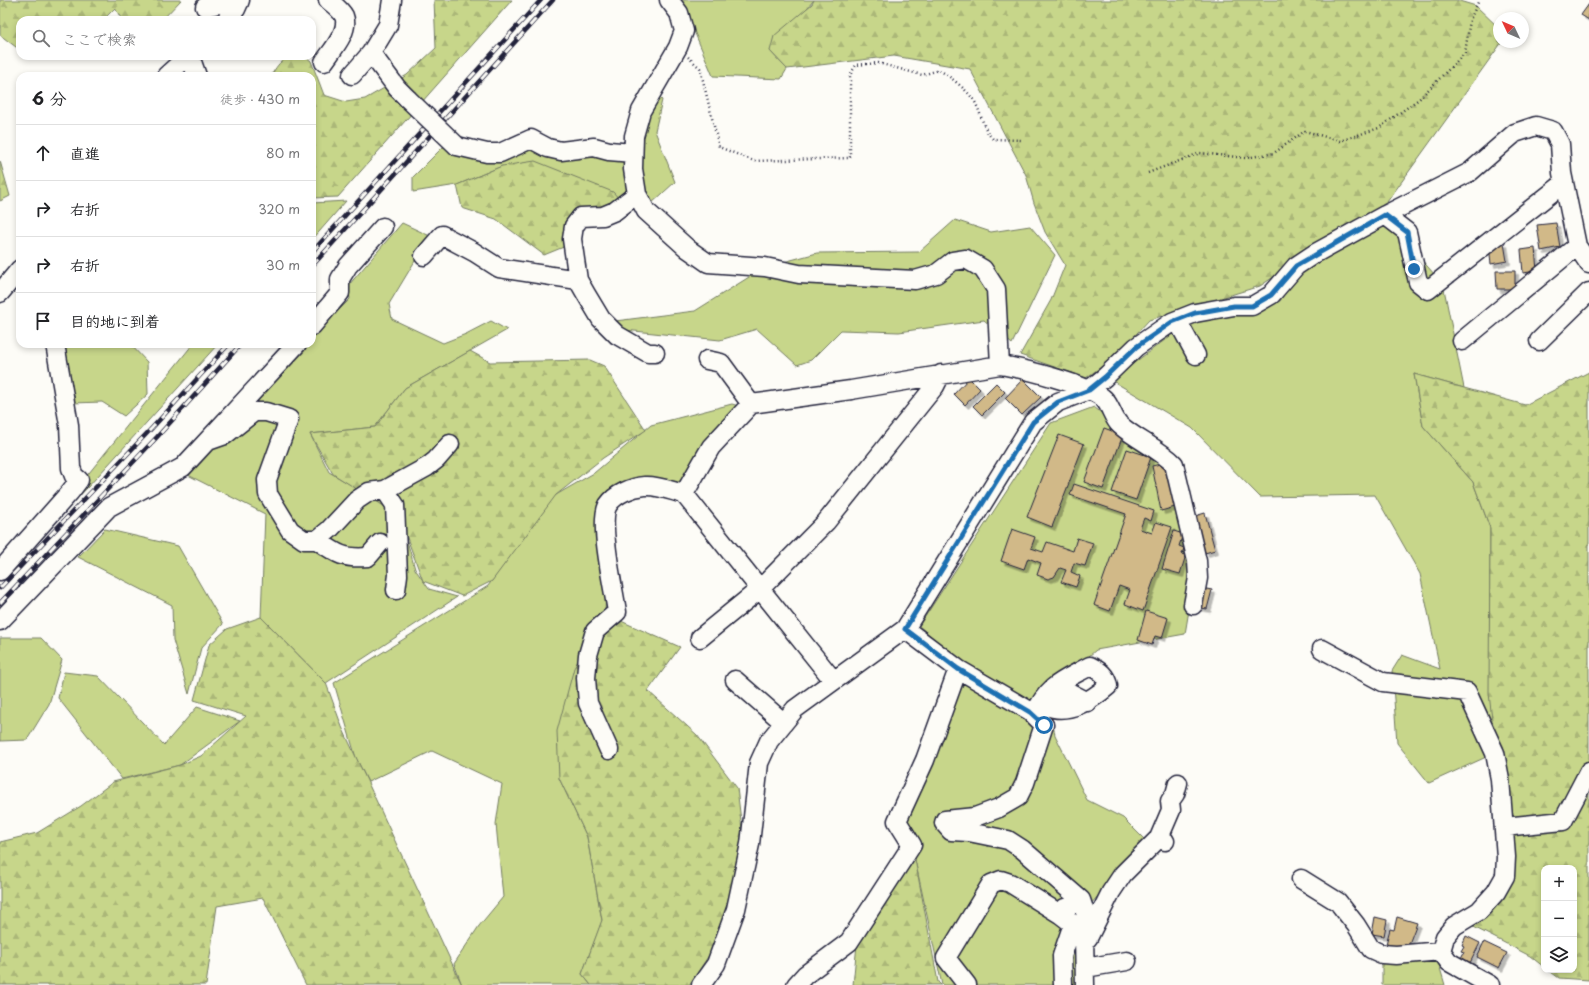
<!DOCTYPE html>
<html lang="ja">
<meta charset="utf-8">
<style>
:root{--surface:#fff;--page:#f2f2f2;--text:#202124;--muted:#757577;--line:#e0e0e0}
body{margin:0;font-family:"Playpen Sans","Klee One",sans-serif;background:var(--page);color:var(--text)}
.controls{position:absolute;right:12px;bottom:12px;display:grid;overflow:hidden;border-radius:8px;box-shadow:0 2px 6px #0003}
.controls button{width:36px;height:36px;display:grid;place-items:center;padding:0;border:0;border-bottom:1px solid var(--line);background:var(--surface);color:var(--text);font:20px sans-serif}
.compass{position:absolute;left:1493px;top:12px;width:36px;height:36px;border-radius:50%;background:var(--surface);box-shadow:0 2px 6px #0003;rotate:314deg}
.stop{position:absolute;width:12px;height:12px;margin:-9px;border:3px solid #1f6fb2;border-radius:50%;background:#fff}
.stop.end{background:#1f6fb2;border-color:#fff;box-shadow:0 1px 4px #0008}
.list{margin:0;padding:0;list-style:none}
h2{display:flex;justify-content:space-between;align-items:center;height:52px;margin:0;padding:0 16px;font-size:17px}
h2 small{font-size:13px;font-weight:400;color:var(--muted)}
.list li{display:grid;grid-template-columns:26px 1fr auto;gap:12px;align-items:center;box-sizing:border-box;height:56px;padding:0 16px;border-top:1px solid var(--line)}
.list b{display:block;font-size:15px;white-space:nowrap}
.list em{font-size:13px;font-style:normal;color:var(--muted)}
.icon{flex:none;width:22px;height:22px;fill:none;stroke:currentColor;stroke-width:2;stroke-linecap:round;stroke-linejoin:round}
.map{position:relative;flex:none;width:1589px;height:985px;overflow:hidden}
.search{position:absolute;background:var(--surface);box-shadow:0 2px 6px #0003;left:16px;top:16px;width:300px;height:44px;display:flex;align-items:center;gap:10px;box-sizing:border-box;padding:0 14px;border-radius:12px;color:var(--muted);font-size:15px}
.panel{position:absolute;background:var(--surface);box-shadow:0 2px 6px #0003;left:16px;top:72px;width:300px;height:276px;border-radius:12px}
.map>svg:first-child{display:block}
.grass{fill:#c7d68a;stroke:#747c62}
.forest{fill:url(#forest-firs);stroke:#747c62}
.building{fill:#d1b988;stroke:#22223b;filter:url(#shadow)}
.lines{fill:none;stroke-linecap:round;stroke-linejoin:round}
.minor-casing{stroke:#22223b;stroke-width:21}
.path{stroke:#22223b;stroke-width:2.5;stroke-dasharray:1 3;stroke-linecap:butt}
.minor{stroke:#fdfcf7;stroke-width:18}
.rail-casing{stroke:#22223b;stroke-width:4.5}
.rail{stroke:#fdfcf7;stroke-width:3;stroke-dasharray:9;stroke-linecap:butt}
.minor-bridge-casing{stroke:#22223b;stroke-width:21;stroke-linecap:butt}
.minor-bridge{stroke:#fdfcf7;stroke-width:18}
.route{stroke:#1f6fb2;stroke-width:5}
</style>
<div class="map">
<svg width="1589" height="985" viewBox="0 0 1589 985">
<defs>
<pattern id="forest-firs" width="22" height="20" patternUnits="userSpaceOnUse"><rect width="22" height="20" fill="#c7d68a"/><path d="M5 1l3.5 6h-7zM16 11l3.5 6h-7z" fill="#abb778"/></pattern>
<filter id="shadow"><feDropShadow dx="3.5" dy="3.5" stdDeviation="0" flood-color="#0004"/></filter>
</defs>
<rect width="100%" height="100%" fill="#fdfcf7"/>
<filter id="ink" filterUnits="userSpaceOnUse"><feTurbulence type="fractalNoise" baseFrequency=".025" numOctaves="2"/><feDisplacementMap in="SourceGraphic" scale="8" xChannelSelector="R" yChannelSelector="G"/><feConvolveMatrix kernelMatrix="1 2 1 2 8 2 1 2 1" color-interpolation-filters="sRGB"/></filter>
<g filter="url(#ink)">
<path class="grass" d="M681,0H814L770,51L787,69L781,79L713,76Z
M655,94L662,100L655,131L675,182L651,204L644,185L620,200L502,166L457,185L413,192V177L443,147C473,154 502,145 532,146C567,148 602,153 636,160L645,113Z
M346,201L312,240V203Z
M955,220L991,232L1030,226L1055,255L1012,344L984,320L899,332L841,330L811,360L797,365L757,329L720,340L625,330L607,322L695,311L765,267L817,253L919,252Z
M1388,222L1443,284L1464,388L1414,374L1423,426L1473,482L1490,528V632L1495,753L1429,783L1397,743L1392,671L1402,655L1440,669L1420,574L1375,495L1260,497L1192,428L1111,380L1193,319L1237,314L1280,301L1297,274Z
M402,223L430,236L389,304L392,319L443,343L466,334L491,321L507,330L405,388L375,427L310,434L329,472L382,503L403,527L415,569L429,589L457,597L326,683L261,617L265,514L186,474L305,344H312V337L350,299L348,286Z
M64,344H130L147,362L148,394L124,416L102,402L73,403Z
M193,344H218L87,488L0,580V575L85,478Z
M732,404L742,407L678,483L644,491L609,510L605,614L559,778L587,837L602,921L582,974L591,985H462L454,964L479,926L503,897L496,824L502,784L432,751L368,782L356,758L334,683L488,586L548,502L556,495L594,473L651,425Z
M1094,407L1167,466L1181,520L1193,586L1185,634L1096,650L1058,683L1046,690L1055,735L1087,800L1123,818L1148,843L1085,910L1087,985H942L912,846L897,821L963,678L1028,717L919,626L1051,423Z
M105,529L178,546L223,624L201,648L189,694L173,640L172,605L78,557Z
M0,638H41L62,660L49,704L27,740L0,741Z
M64,672L98,676L164,745L197,707L240,721L180,765L122,779L58,698Z
M1382,945L1437,958L1445,985H1382Z"/>
<path class="forest" d="M0,0H181L162,20H122L115,8L103,20H20V50L0,35Z
M434,0H512L338,197L312,198V76H271C281,58 286,56 305,56L311,61L324,95L346,102L365,99L407,75L436,48Z
M814,0H1456L1476,6L1499,28V42H1502L1387,202L1260,286L1149,320L1116,356L1086,378L1020,355L1051,300L1065,265L1045,232L1034,203L1026,175L970,69L894,56L787,69L770,51L774,36L812,4Z
M0,161L10,196L0,201Z
M535,161L613,192L620,200L602,213L574,216L566,246L544,255L496,219L462,208L457,185L502,166Z
M470,351L490,362L590,360L604,366L646,430L603,458L556,495L492,581L462,596L423,581L403,527L387,508L333,474L310,434L375,427L405,388Z
M1589,372V980L1559,978L1548,970H1574V868H1544V967L1530,956L1462,921L1496,892L1503,820L1489,693L1490,528L1473,482L1423,426L1414,374L1525,405Z
M605,614L680,647L648,691L697,735L737,788L745,854L714,948L689,985H591L582,974L602,920L587,837L559,778L557,731L574,668Z
M261,617L326,683L342,727L462,985H306L263,898L217,906L206,985H0V842L37,833L81,806L113,782L180,765L201,756L246,716L194,700L209,645L227,629Z
M914,854L938,982L941,985H853L857,944Z"/>
<path class="building" d="M1589,4V20L1581,15Z
M1556,223L1560,247L1541,251L1537,225Z
M1504,243L1507,261L1491,264L1489,245Z
M1535,248L1537,271L1523,273L1521,250Z
M1496,271H1515V289H1497Z
M969,378L980,389L965,405L954,394Z
M1023,379L1041,397L1022,415L1005,398Z
M996,383L1005,392L982,415L973,406Z
M1104,428L1123,435L1103,489L1084,482Z
M1059,435L1084,444L1052,527L1027,517Z
M1127,449L1151,457L1136,500L1112,492Z
M1164,463L1175,507L1161,511L1152,466Z
M1074,484L1154,511L1151,521L1144,518L1140,529L1152,533L1156,522L1172,527L1143,611L1125,604L1130,590L1119,586L1110,611L1094,605L1126,514L1070,495Z
M1205,513L1215,550L1205,553L1195,516Z
M1012,529L1035,537L1031,548L1043,552L1047,542L1073,551L1077,538L1093,543L1085,566L1074,563L1071,572L1080,576L1076,587L1061,582L1066,570L1060,568L1054,577L1048,579L1037,575L1041,563L1028,558L1024,569L1001,561Z
M1174,531L1183,534L1179,546L1184,548L1182,554L1186,555L1180,574L1162,569Z
M1201,588L1212,590L1207,609L1196,607Z
M1146,611L1168,618L1162,638L1155,636L1152,645L1138,640Z
M1375,917L1387,920L1384,936L1372,934Z
M1397,917L1417,923L1407,949L1386,944L1390,929L1394,930Z
M1466,936L1480,943L1470,963L1461,958L1464,952L1461,951L1464,946L1462,945Z
M1484,942L1507,953L1499,968L1477,957Z"/>
<g class="lines">
<g class="minor-casing">
<path id="minor" d="M669,0L679,13L684,31L678,47L641,111L634,136L633,169L637,194L646,211L688,249L708,263L765,267L799,274L915,280L936,274L953,261L966,259L983,269L996,289L1000,365
M205,7L233,1L239,3
M226,20L236,9L240,0
M371,53L397,88L408,99
M190,56L197,76
M324,62C332,50 350,31 344,16C341,10 333,4 328,0
M352,75L371,53L388,25L392,0
M166,76L188,56
M457,146L487,153H500L531,139L548,148L561,151L594,147L609,151L633,153
M637,194L615,211L603,216L581,217L574,226L572,239L578,280L586,294L601,319L617,335L648,353H655
M1385,215L1407,232L1418,282L1428,290L1564,183
M424,256L442,235L474,252L499,268L578,280
M0,293L20,269
M1177,320L1196,355
M312,326L340,293V279L348,266L383,227
M1462,341L1577,246
M1539,341L1589,292
M707,360L721,363L751,404
M208,441L225,435L254,412H266L289,419L267,480L268,494L290,530L304,540H317L329,530L357,500L369,492L385,490L427,467L436,460L450,444
M385,490L395,505L398,575L396,590
M317,540C337,554 343,559 368,557L380,543
M0,571L70,492L79,480L74,476L71,468L69,425L55,344
M0,621L109,507L183,467L297,344
M700,638L760,589L826,522L935,386L941,374
M1322,649L1383,682L1467,692L1495,753L1500,779L1506,857L1505,876L1496,892L1479,911L1454,926L1445,937L1441,951L1449,962L1490,985
M958,669L1030,711L1044,725L1025,783L1018,797L999,808L975,817L945,820L944,823L951,831L969,832L1008,840L1022,849L1081,900L1087,918L1084,936L1085,985
M735,680L783,722
M833,680L684,494L711,447L751,404L851,390L1000,365C1021,368 1090,385 1104,399C1111,406 1113,419 1120,425C1137,440 1158,448 1174,464L1197,561L1198,578L1193,605
M1034,715C1049,684 1061,682 1090,666C1100,671 1106,675 1108,686C1092,700 1068,715 1047,706L1063,689L1088,702
M609,750L588,703L586,678L588,655L595,631L617,612C614,590 598,522 608,505C615,494 632,487 645,486C657,485 672,491 684,494
M1504,827L1563,821L1589,771
M1159,838L1171,810L1170,801L1175,794L1178,783
M1301,879L1338,902L1356,925L1371,949L1382,954L1396,955L1441,951
M1088,938L1111,892L1123,874L1159,838L1165,841
M1085,968L1127,961
M701,985L716,964L736,909L750,844L759,763L769,741L795,709L905,629L1033,422L1058,402L1089,390L1105,377L1136,347L1172,322L1195,313L1234,306H1252L1271,295L1296,266L1314,254L1385,215L1470,172L1515,133L1536,126L1553,131L1560,144L1562,173L1577,246L1589,264
M796,985L805,975L849,942L912,845L897,821L925,760L958,669L905,629
M967,985L946,958L991,884L1001,880L1010,883L1060,914
M1063,985L1062,956L1073,924L1060,914L1065,908H1068"/>
</g>
<path class="path" d="M688,57L700,68L719,147L754,161L850,158V75L856,65L878,63L922,75L939,70C950,76 971,93 976,104C982,116 983,129 993,139L1022,140
M1148,173L1200,153L1246,158L1274,153L1305,131L1340,141L1379,128L1419,99L1465,53L1470,20L1479,0"/>
<use href="#minor" class="minor"/>
<g class="rail-casing">
<path id="rail" d="M312,252L541,0
M312,266L553,0
M0,588L152,428L229,344
M0,603L157,437L241,344"/>
</g>
<use href="#rail" class="rail"/>
<g class="minor-bridge-casing">
<path id="minor-bridge" d="M408,99L457,146"/>
</g>
<use href="#minor-bridge" class="minor-bridge"/>
</g>
</g>
<g class="lines" filter="url(#ink)">
<path class="route" d="M1044,725L1030,712L958,669L905,629L1033,422L1058,402L1089,390L1105,377L1136,347L1172,322L1195,313L1234,306H1252L1271,295L1296,266L1385,215L1407,232L1414,269"/>
</g>
</svg>
<div class="controls">
<button>+</button>
<button>−</button>
<button><svg class="icon" aria-label="layers" viewBox="0 0 24 24"><path d="M12 4l9 5-9 5-9-5zM3 14l9 5 9-5"/></svg></button>
</div>
<svg class="compass" viewBox="-18 -18 36 36"><path d="M0-13l5 13h-10z" fill="#e53935"/><path d="M0 13l5-13h-10z" fill="#757577"/></svg>
<div class="stop" style="left:1044px;top:725px"></div>
<div class="stop end" style="left:1414px;top:269px"></div>
<div class="search"><svg class="icon" aria-label="search" viewBox="0 0 24 24"><circle cx="10" cy="10" r="6"/><path d="M15 15l6 6"/></svg>ここで検索</div>
<section class="panel">
<h2>6 分<small>徒歩 · 430 m</small></h2>
<ul class="list">
<li><svg class="icon" aria-label="ahead" viewBox="0 0 24 24"><path d="M12 20V5M6 11l6-6 6 6"/></svg><div><b>直進</b></div><em>80 m</em></li>
<li><svg class="icon" aria-label="right" viewBox="0 0 24 24"><path d="M7 20v-9h11M14 6l5 5-5 5"/></svg><div><b>右折</b></div><em>320 m</em></li>
<li><svg class="icon" aria-label="right" viewBox="0 0 24 24"><path d="M7 20v-9h11M14 6l5 5-5 5"/></svg><div><b>右折</b></div><em>30 m</em></li>
<li><svg class="icon" aria-label="arrive" viewBox="0 0 24 24"><path d="M6 21V4h12l-3 4 3 4H6"/></svg><div><b>目的地に到着</b></div></li>
</ul>
</section>
</div>
